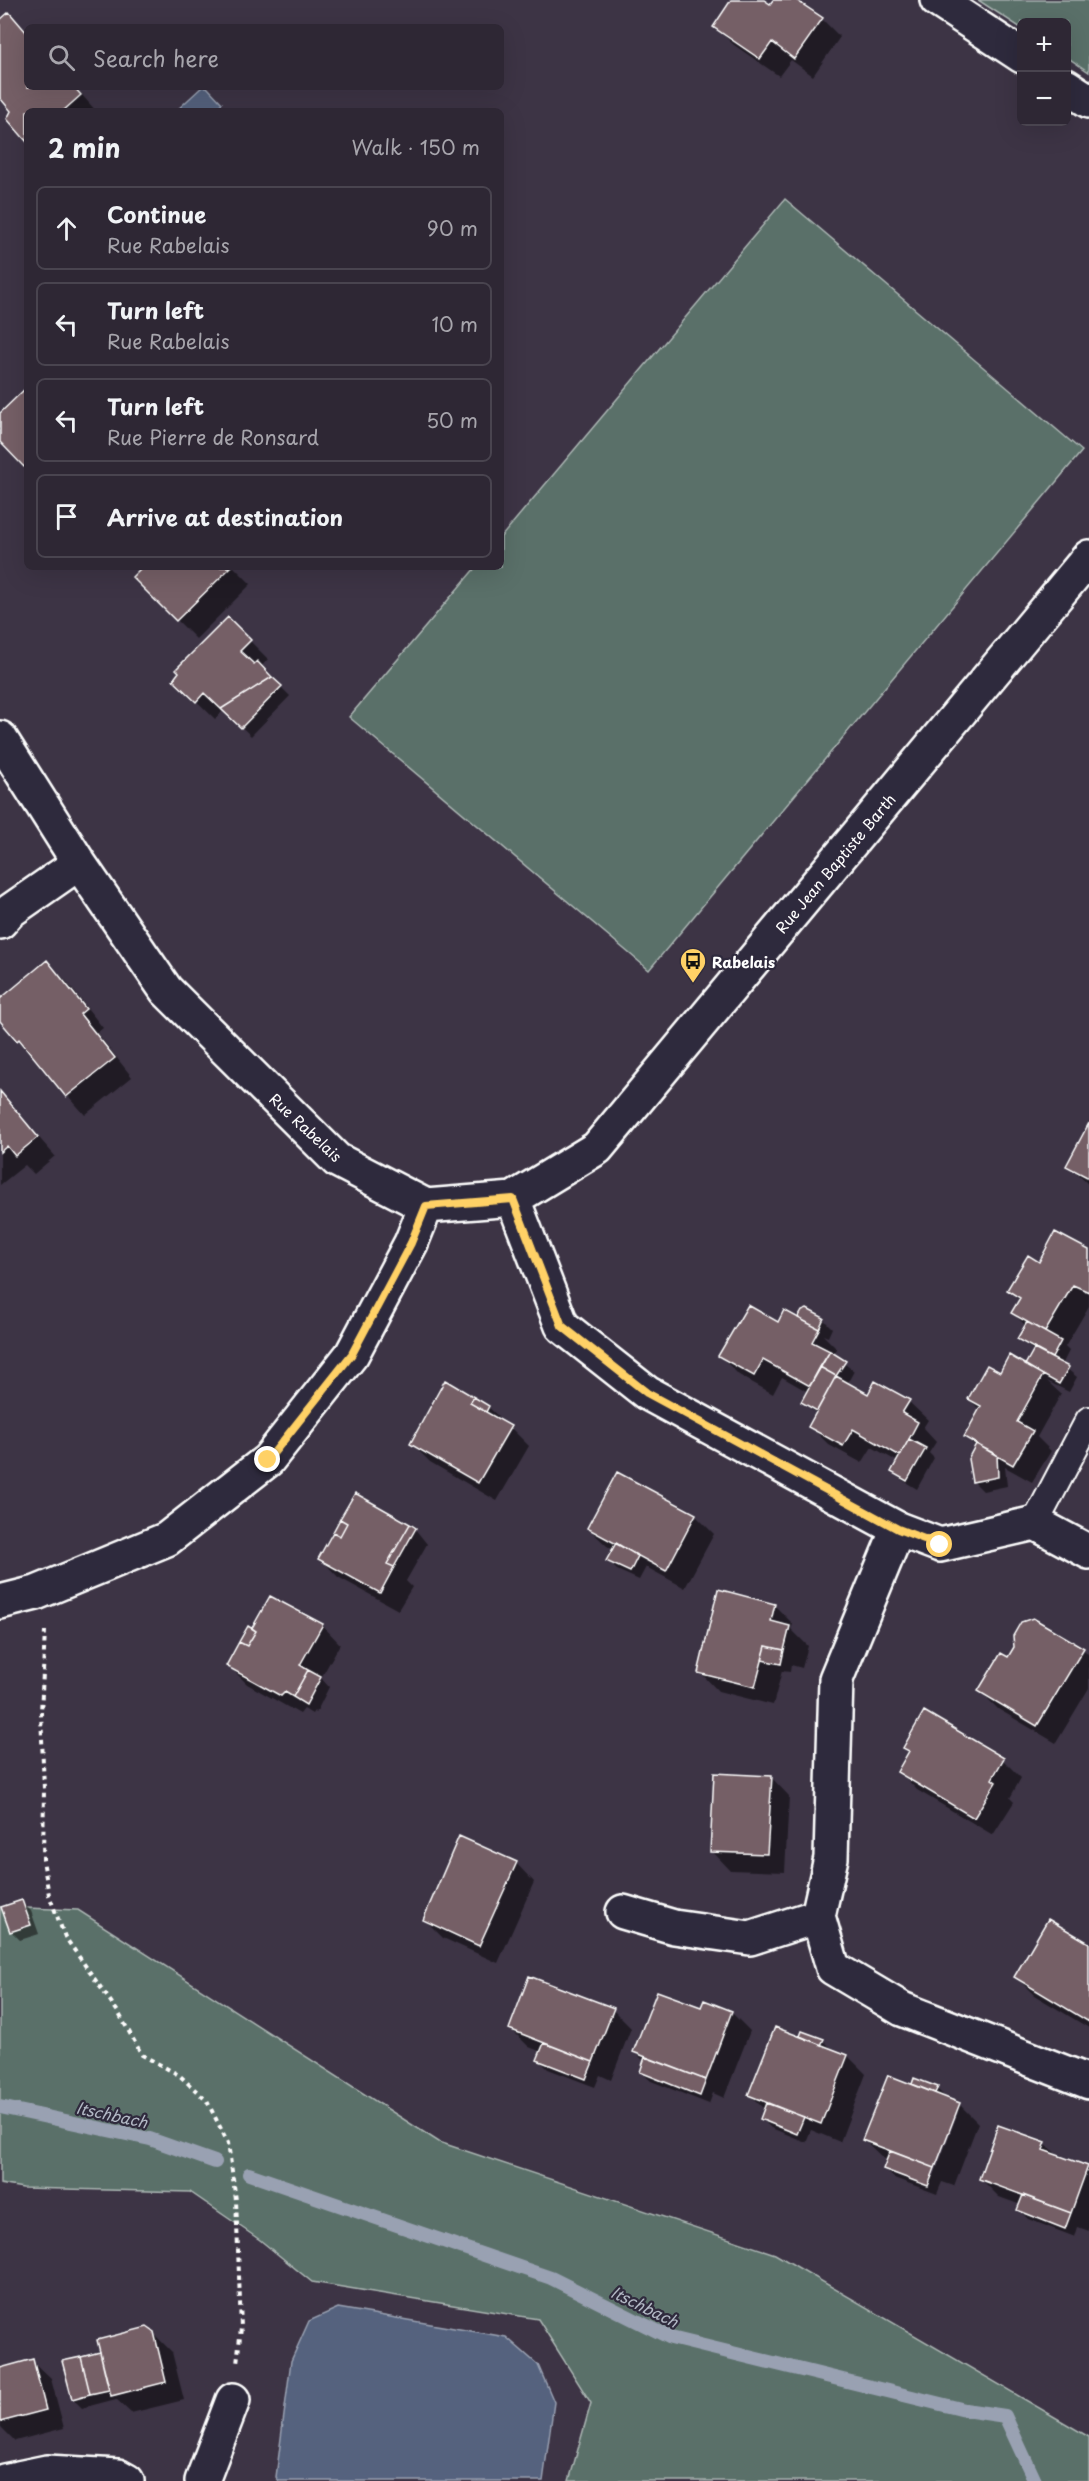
<!DOCTYPE html>
<meta charset="utf-8">
<style>
:root{--surface:#2e2734;--page:#362f3c;--text:#f1f3f6;--muted:#a7a5ac;--line:#49444f}
body{margin:0;font-family:"Playpen Sans",sans-serif;background:var(--page);color:var(--text)}
.controls{position:absolute;right:18px;top:18px;display:grid;overflow:hidden;border-radius:9px;box-shadow:0 6px 24px #0002}
.controls button{width:54px;height:54px;display:grid;place-items:center;padding:0;border:0;border-bottom:2px solid var(--line);background:var(--surface);color:var(--text);font:30px sans-serif}
.stop{position:absolute;width:18px;height:18px;margin:-14px;border:4px solid #ffd166;border-radius:50%;background:#fff}
.stop.end{background:#ffd166;border-color:#fff;box-shadow:0 2px 6px #0008}
.list{margin:0;padding:0;list-style:none}
h2{display:flex;justify-content:space-between;align-items:center;height:78px;margin:0;padding:0 24px;font-size:26px}
h2 small{font-size:20px;font-weight:400;color:var(--muted)}
.list li{display:grid;grid-template-columns:39px 1fr auto;gap:18px;align-items:center;box-sizing:border-box;height:84px;margin:0 12px 12px;padding:0 12px;border:2px solid var(--line);border-radius:9px}
.list b{display:block;font-size:22px;white-space:nowrap}
.list p{margin:0;font-size:20px;white-space:nowrap;color:var(--muted)}
.list em{font-size:20px;font-style:normal;color:var(--muted)}
.icon{flex:none;width:33px;height:33px;fill:none;stroke:currentColor;stroke-width:2;stroke-linecap:round;stroke-linejoin:round}
.map{position:relative;flex:none;width:1089px;height:2481px;overflow:hidden}
.search{position:absolute;background:var(--surface);box-shadow:0 6px 24px #0002;left:24px;top:24px;width:480px;height:66px;display:flex;align-items:center;gap:15px;box-sizing:border-box;padding:0 21px;border-radius:9px;color:var(--muted);font-size:22px}
.panel{position:absolute;background:var(--surface);box-shadow:0 6px 24px #0002;left:24px;top:108px;width:480px;height:462px;border-radius:9px}
.map>svg:first-child{display:block}
.green{fill:#5a6f69;stroke:#acb7b4;stroke-width:1.5}
.water{fill:#55627e;stroke:#99a1b2;stroke-width:1.5}
.shadow{fill:#0007;fill-rule:evenodd}
.lines{fill:none;stroke-linecap:round;stroke-linejoin:round}
.stream{stroke:#99a1b2;stroke-width:14}
.building{fill:#755e66;stroke:#fff;stroke-width:1.5}
.service-casing{stroke:#fff;stroke-width:30}
.pedestrian-casing{stroke:#fff;stroke-width:38}
.minor-casing{stroke:#fff;stroke-width:38}
.path{stroke:#fff;stroke-width:4;stroke-dasharray:4.5 4.5;stroke-linecap:butt}
.service{stroke:#2f2a3d;stroke-width:26}
.pedestrian{stroke:#2f2a3d;stroke-width:33}
.minor{stroke:#2f2a3d;stroke-width:33}
.route{stroke:#ffd166;stroke-width:8}
.labels{text-anchor:middle;dominant-baseline:central;stroke-width:4.5;stroke-linejoin:round;paint-order:stroke}
.street-label{font-size:15px;fill:#fff;stroke:#2f2a3d}
.poi-label{font-size:15px;font-weight:bold;fill:#fff;stroke:#2f2a3d;text-anchor:start}
.water-label{font-size:16px;font-style:italic;fill:#b2b8c5;stroke:#2f2a3d}
</style>
<div class="map">
<svg width="1089" height="2481" viewBox="0 0 1089 2481">
<rect width="100%" height="100%" fill="#3d3445"/>
<filter id="ink" filterUnits="userSpaceOnUse"><feTurbulence type="fractalNoise" baseFrequency=".0167" numOctaves="2"/><feDisplacementMap in="SourceGraphic" scale="12" xChannelSelector="R" yChannelSelector="G"/><feConvolveMatrix kernelMatrix="1 2 1 2 8 2 1 2 1" color-interpolation-filters="sRGB"/></filter>
<g filter="url(#ink)">
<path class="green" d="M978,0H1089V72L1067,57L1066,22H1022L1021,28Z
M785,199L1082,451L649,970L349,717L476,567H501V537Z
M0,1907L78,1910L439,2142L775,2254L1089,2437V2481H569L591,2403L538,2319L312,2282L260,2240L190,2192L23,2188L0,2184Z"/>
<path class="water" d="M202,87H207L222,103L213,111H176Z
M338,2308L506,2337L538,2365L554,2402L543,2481H279L276,2477L291,2361L309,2321Z"/>
<path class="shadow" d="M733,0H761L771,6L775,0H793L822,19L840,37L813,76L791,60L779,76L734,45L715,27Z
M0,22L27,33V87H75L96,111H27V140L13,111L0,96Z
M144,567H234L251,584L196,639L134,577Z
M228,619L268,659L261,667L290,696L251,736L224,710L215,719L175,680Z
M47,962L65,980L103,1028L97,1033L132,1077L85,1115L0,1019V1001Z
M0,1093L55,1156L34,1174L25,1165L0,1185Z
M1089,1126V1185L1068,1165Z
M1089,1252V1306L1065,1347L1069,1351L1062,1365L1077,1377L1069,1392L1047,1381L1061,1394L1037,1437L1051,1451L1032,1482L1005,1467L1007,1486L983,1491L974,1482L970,1459L976,1447L966,1437L980,1410L969,1399L1000,1374L1031,1370L1034,1351L1019,1339L1026,1326L1013,1313L1020,1301L1009,1290L1040,1264Z
M823,1319L832,1328L828,1337L823,1335L837,1349L833,1355L854,1371L847,1384L868,1396L876,1383L909,1402L928,1420L923,1428L936,1442L929,1453L934,1458L917,1489L902,1480L893,1471L898,1462L872,1447L862,1463L829,1445L810,1426L817,1414L803,1402L808,1392L782,1377L773,1394L739,1375L720,1356L779,1324L799,1320Z
M446,1382L488,1407L498,1416L496,1419L510,1427L529,1446L497,1501L430,1462L412,1444Z
M695,1515L714,1534L685,1588L646,1567L639,1580L617,1570L608,1561L614,1550L607,1546L588,1528Z
M415,1529L427,1544L406,1581L412,1587L398,1610L338,1577L320,1558Z
M774,1605L793,1624L791,1629L808,1646L802,1668L791,1665L790,1672L782,1671L773,1705L718,1691L700,1672Z
M322,1625L340,1644L321,1678L329,1687L316,1713L314,1711L312,1714L304,1709L300,1714L247,1684L228,1665L258,1633Z
M1083,1649L1089,1655V1688L1056,1743L998,1709L980,1691L1009,1659Z
M904,1748L1003,1760L1021,1778L1010,1798L1014,1802L993,1835L917,1790L899,1771L909,1753Z
M771,1777L789,1796L785,1872L730,1870L712,1851Z
M516,1863L534,1882L498,1963L443,1938L424,1919Z
M22,1902L31,1911L39,1934L20,1940L11,1931Z
M1089,1945V2028L1034,1995L1016,1977Z
M702,2009L731,2012L750,2031L724,2098L713,2093L709,2104L651,2081L641,2072L645,2062L635,2052Z
M613,2010L631,2028L611,2080L600,2075L595,2087L548,2069L539,2060L542,2052L529,2047L511,2029Z
M801,2036L823,2040L832,2049L848,2056L866,2074L840,2142L811,2130L806,2142L771,2128L762,2119L765,2110L750,2095L806,2040Z
M914,2083L937,2089L946,2098L959,2104L978,2123L954,2186L942,2182L937,2194L894,2178L884,2169L888,2160L883,2158L864,2140L918,2088ZM955,2112H958L934,2176L931,2175Z
M1045,2143L1059,2157L1089,2169V2231L1078,2227L1075,2237L1028,2219L1019,2210L1021,2205L999,2197L980,2178Z
M153,2333L172,2352L184,2400L131,2413L116,2399L82,2408L73,2399L64,2363L102,2354Z
M32,2361L51,2379L64,2428L15,2441L0,2426V2369Z"/>
<g class="lines">
<path class="stream" d="M0,2107L150,2139L215,2162
M249,2174L551,2278L671,2338L965,2410L1005,2416L1035,2481"/>
</g>
<path class="building" d="M731,0H764L770,4L773,0H796L823,18L794,59L772,42L760,59L713,27Z
M9,12L27,33V87H74L81,95L63,111H27V142L7,119L11,111L0,98V20Z
M27,387V464L24,467L0,442V413Z
M142,567H231L176,621L132,577Z
M228,617L251,640L240,651L254,664L257,661L272,677L221,709L204,693L196,702L173,680L179,672L176,669Z
M272,677L282,686L241,728L221,709Z
M47,960L86,1009L80,1014L115,1058L66,1097L19,1039L17,1041L0,1021V999Z
M0,1091L38,1137L15,1156L7,1146L0,1152Z
M1089,1123V1178L1066,1166Z
M1055,1232L1089,1250V1292L1073,1285L1045,1332L1011,1313L1020,1298L1007,1290L1028,1255L1039,1262Z
M748,1305L778,1322L784,1310L819,1329L812,1342L830,1351L810,1386L763,1360L754,1376L718,1356Z
M807,1309L824,1318L819,1329L798,1318L802,1311Z
M1027,1322L1061,1341L1052,1358L1017,1339Z
M1034,1349L1069,1367L1059,1384L1025,1365Z
M830,1351L846,1361L836,1376L820,1367Z
M1009,1355L1043,1375L1017,1422L1033,1431L1013,1465L964,1437L981,1406L968,1399L987,1365L1000,1372Z
M820,1367L836,1376L817,1411L801,1402Z
M836,1376L868,1394L875,1381L910,1400L902,1413L918,1422L900,1456L853,1429L843,1446L808,1427Z
M445,1380L474,1397L470,1403L511,1426L478,1483L410,1444Z
M474,1397L489,1406L486,1412L470,1403Z
M909,1439L926,1448L907,1481L891,1472Z
M976,1444L997,1455L998,1477L972,1482L968,1459Z
M617,1472L696,1514L666,1571L587,1528Z
M355,1493L410,1524L387,1564L394,1567L380,1593L318,1559L333,1532L340,1536L347,1523L340,1519Z
M340,1519L347,1523L340,1536L333,1532Z
M410,1524L416,1528L394,1567L387,1564Z
M616,1543L638,1556L630,1572L606,1561Z
M718,1589L775,1604L771,1621L790,1626L784,1650L766,1646L755,1687L698,1673Z
M270,1596L323,1624L300,1665L308,1670L293,1697L285,1692L281,1696L226,1666L239,1642L247,1646L256,1631L252,1628Z
M1033,1618L1084,1648L1037,1726L978,1691L1001,1653L1008,1657L1014,1647L1013,1636L1021,1622Z
M248,1626L256,1631L247,1646L239,1642Z
M766,1646L784,1650L781,1664L762,1660Z
M308,1670L321,1677L306,1705L293,1697Z
M924,1711L1004,1758L992,1779L996,1782L974,1818L897,1772L909,1751L903,1748Z
M714,1773L772,1776L767,1854L710,1852Z
M459,1836L517,1862L479,1946L423,1920Z
M22,1900L31,1925L10,1932L1,1907Z
M1048,1919L1089,1943V2022L1014,1977Z
M529,1976L614,2008L593,2062L509,2029Z
M657,1991L701,2007L704,2000L732,2011L706,2080L633,2052Z
M775,2027L848,2055L821,2124L748,2095Z
M802,2031L824,2039L821,2045L800,2036Z
M544,2043L593,2062L586,2079L537,2060Z
M645,2057L706,2080L700,2096L640,2072Z
M888,2075L960,2103L935,2168L862,2140Z
M914,2078L938,2087L935,2093L912,2084Z
M766,2103L804,2117L797,2134L760,2119Z
M998,2125L1046,2142L1043,2150L1088,2166L1071,2213L979,2179Z
M890,2151L935,2168L928,2186L883,2169Z
M1023,2195L1071,2213L1065,2229L1017,2210Z
M147,2327L154,2332L166,2382L111,2396L97,2340Z
M100,2352L109,2390L90,2394L81,2357Z
M81,2357L90,2394L72,2399L62,2361Z
M33,2359L46,2410L0,2422V2368Z"/>
<g class="lines">
<g class="service-casing">
<path id="service" d="M1035,1523L1089,1420"/>
</g>
<g class="pedestrian-casing">
<path id="pedestrian" d="M937,0L1022,56
M1066,86L1089,101"/>
</g>
<g class="minor-casing">
<path id="minor" d="M0,738L79,863L166,990L337,1160L426,1206L513,1199L597,1148L1089,557
M0,922L10,911L79,863
M513,1199L562,1326L647,1393L898,1529L940,1545L1035,1523L1089,1552
M0,1602L36,1593L167,1539L268,1460L352,1354L411,1243L426,1206
M623,1912L674,1927L750,1938L818,1916L831,1858L836,1679L898,1529
M818,1916L833,1968L902,2009L1089,2082
M4,2481L47,2472L118,2476L127,2481
M202,2481L233,2400"/>
</g>
<path class="path" d="M45,1631L41,1713L44,1789L43,1860L49,1895L65,1937L118,2012L142,2055L179,2075L207,2101L228,2143L236,2200L238,2249L241,2328L237,2363"/>
<use href="#service" class="service"/>
<use href="#pedestrian" class="pedestrian"/>
<use href="#minor" class="minor"/>
</g>
</g>
<g class="lines" filter="url(#ink)">
<path class="route" d="M268,1460L352,1354L411,1243L426,1206L513,1199L562,1326L647,1393L898,1529L940,1545"/>
</g>
<defs>
<g id="bus-pin" transform="scale(1.35)"><path d="M0 17L-7.5 6A9.5 9.5 0 1 1 7.5 6Z" fill="#ffd166" stroke="#2f2a3d"/><path d="M-5-6H5V4H4V6H2V4H-2V6H-4V4H-5ZM-3.5-4V0h7V-4ZM-3.5 1.2v1.5H-2V1.2ZM2 1.2v1.5H3.5V1.2Z" fill="#111"/></g>
</defs>
<g fill-rule="evenodd">
<use href="#bus-pin" x="693" y="961"/>
</g>
<g class="labels">
<g class="street-label">
<text transform="translate(835 863) rotate(-50)">Rue Jean Baptiste Barth</text>
<text transform="translate(306 1127) rotate(43)">Rue Rabelais</text>
</g>
<g class="poi-label">
<text x="712" y="961">Rabelais</text>
</g>
<g class="water-label">
<text transform="translate(112 2114) rotate(12)">Itschbach</text>
<text transform="translate(645 2306) rotate(26)">Itschbach</text>
</g>
</g>
</svg>
<div class="controls">
<button>+</button>
<button>−</button>
</div>
<div class="stop" style="left:940px;top:1545px"></div>
<div class="stop end" style="left:268px;top:1460px"></div>
<div class="search"><svg class="icon" aria-label="search" viewBox="0 0 24 24"><circle cx="10" cy="10" r="6"/><path d="M15 15l6 6"/></svg>Search here</div>
<section class="panel">
<h2>2 min<small>Walk · 150 m</small></h2>
<ul class="list">
<li><svg class="icon" aria-label="ahead" viewBox="0 0 24 24"><path d="M12 20V5M6 11l6-6 6 6"/></svg><div><b>Continue</b><p>Rue Rabelais</p></div><em>90 m</em></li>
<li><svg class="icon" aria-label="left" viewBox="0 0 24 24"><path d="M17 20v-9H6M10 6l-5 5 5 5"/></svg><div><b>Turn left</b><p>Rue Rabelais</p></div><em>10 m</em></li>
<li><svg class="icon" aria-label="left" viewBox="0 0 24 24"><path d="M17 20v-9H6M10 6l-5 5 5 5"/></svg><div><b>Turn left</b><p>Rue Pierre de Ronsard</p></div><em>50 m</em></li>
<li><svg class="icon" aria-label="arrive" viewBox="0 0 24 24"><path d="M6 21V4h12l-3 4 3 4H6"/></svg><div><b>Arrive at destination</b></div></li>
</ul>
</section>
</div>
